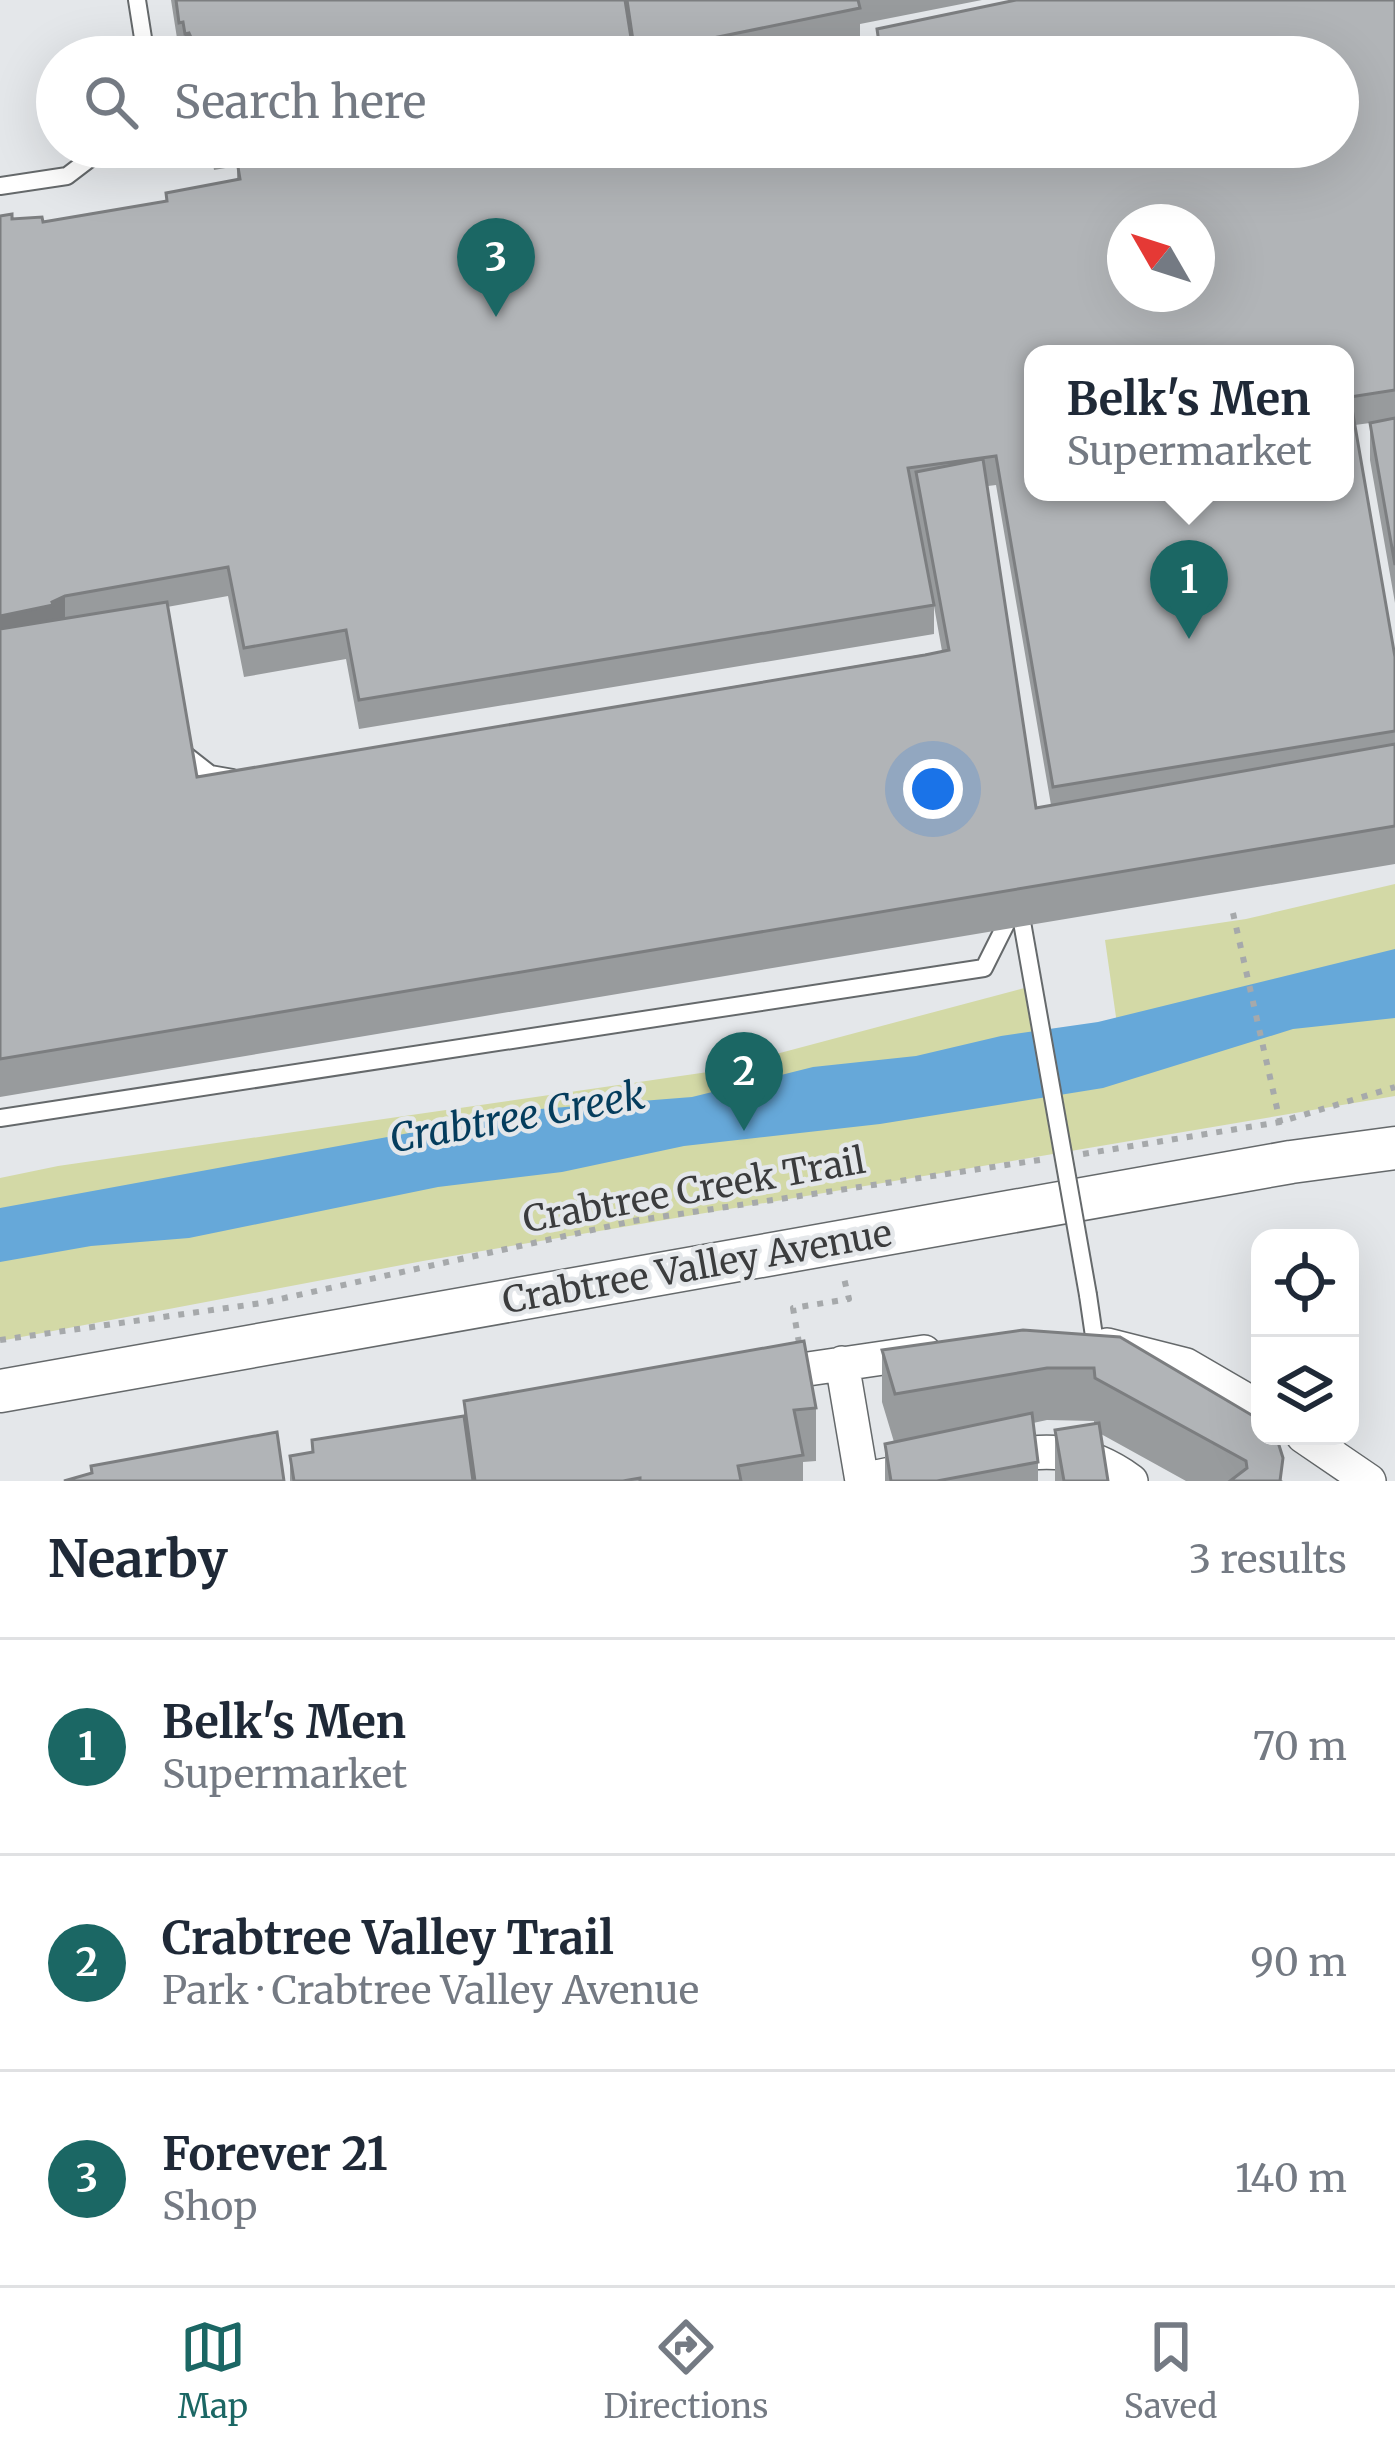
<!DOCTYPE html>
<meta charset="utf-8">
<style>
:root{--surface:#fff;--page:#f2f2f3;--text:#1f2937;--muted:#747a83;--line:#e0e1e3;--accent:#1b6764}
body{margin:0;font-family:Merriweather,serif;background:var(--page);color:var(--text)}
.controls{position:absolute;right:36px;bottom:36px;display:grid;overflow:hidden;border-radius:24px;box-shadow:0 12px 48px #0002}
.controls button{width:108px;height:108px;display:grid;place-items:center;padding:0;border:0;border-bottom:3px solid var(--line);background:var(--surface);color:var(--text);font:60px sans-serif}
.compass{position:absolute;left:1107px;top:204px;width:108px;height:108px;border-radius:50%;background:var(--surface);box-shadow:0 12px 48px #0002;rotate:309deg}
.you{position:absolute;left:933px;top:789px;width:42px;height:42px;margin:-30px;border:9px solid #fff;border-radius:50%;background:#1a73e8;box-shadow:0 0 0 18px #1a73e833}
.badge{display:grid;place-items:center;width:78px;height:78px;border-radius:50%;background:var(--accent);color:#fff;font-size:39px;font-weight:700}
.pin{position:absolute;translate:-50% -99px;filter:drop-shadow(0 3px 6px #0008)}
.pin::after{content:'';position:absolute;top:63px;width:42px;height:36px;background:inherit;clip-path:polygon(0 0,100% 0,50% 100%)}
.popup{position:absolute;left:1024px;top:345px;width:330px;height:156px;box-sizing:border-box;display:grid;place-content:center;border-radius:24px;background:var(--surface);filter:drop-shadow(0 3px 9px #0005);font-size:39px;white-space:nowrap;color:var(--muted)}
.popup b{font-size:45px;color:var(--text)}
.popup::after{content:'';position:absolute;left:50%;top:100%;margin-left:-24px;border:24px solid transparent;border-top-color:var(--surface)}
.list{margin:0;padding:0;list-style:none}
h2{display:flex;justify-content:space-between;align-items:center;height:156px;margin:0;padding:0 48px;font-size:51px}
h2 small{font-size:39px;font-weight:400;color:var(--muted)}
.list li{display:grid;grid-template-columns:78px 1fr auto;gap:36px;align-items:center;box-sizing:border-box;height:216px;padding:0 48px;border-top:3px solid var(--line)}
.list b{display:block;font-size:45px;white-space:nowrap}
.list p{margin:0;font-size:39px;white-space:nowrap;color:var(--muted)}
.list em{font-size:39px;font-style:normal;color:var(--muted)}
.icon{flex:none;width:66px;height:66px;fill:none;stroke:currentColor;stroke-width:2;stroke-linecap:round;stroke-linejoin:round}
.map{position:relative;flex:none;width:1395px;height:1481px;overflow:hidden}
.search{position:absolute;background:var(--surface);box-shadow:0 12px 48px #0002;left:36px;right:36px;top:36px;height:132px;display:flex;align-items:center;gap:30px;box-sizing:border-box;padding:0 42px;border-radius:66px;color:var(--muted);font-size:45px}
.sheet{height:804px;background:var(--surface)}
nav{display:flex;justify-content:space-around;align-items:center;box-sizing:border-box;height:168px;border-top:3px solid var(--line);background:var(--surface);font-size:33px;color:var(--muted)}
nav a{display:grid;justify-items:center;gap:6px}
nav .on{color:var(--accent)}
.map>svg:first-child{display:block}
.green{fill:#d3d9a6}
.water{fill:#66a8d9}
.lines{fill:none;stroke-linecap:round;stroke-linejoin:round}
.service-casing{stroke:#65696b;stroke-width:20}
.minor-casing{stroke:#65696b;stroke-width:36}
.tertiary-casing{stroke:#65696b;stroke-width:45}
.path{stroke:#a6a9ab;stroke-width:6;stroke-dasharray:6 9;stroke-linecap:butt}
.service{stroke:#fff;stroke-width:16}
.minor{stroke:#fff;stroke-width:33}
.tertiary{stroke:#fff;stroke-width:42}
.service-bridge-casing{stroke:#65696b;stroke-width:20;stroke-linecap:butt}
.service-bridge{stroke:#fff;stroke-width:16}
.wall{fill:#989b9d;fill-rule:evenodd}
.shaded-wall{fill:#7c7e80}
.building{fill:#b1b4b7;stroke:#7c7e80;stroke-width:3;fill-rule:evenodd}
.labels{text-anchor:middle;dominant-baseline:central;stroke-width:9;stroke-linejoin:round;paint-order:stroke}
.street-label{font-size:36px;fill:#3b3c3d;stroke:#e4e7ea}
.water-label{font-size:39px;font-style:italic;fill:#043c5c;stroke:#e4e7ea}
</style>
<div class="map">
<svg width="1395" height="1481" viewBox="0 0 1395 1481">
<rect width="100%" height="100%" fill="#e4e7ea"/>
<path class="green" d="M1395,884V1096L423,1261L0,1341V1178L58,1166L708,1072L1036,985L1045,1044L1117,1024L1105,940L1246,919Z"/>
<path class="water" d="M1395,949V1018L1293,1029L1103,1088L880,1124L684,1146L562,1172L438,1187L189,1238L91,1246L0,1262V1208L540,1109L692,1097L813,1067L916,1056L1001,1036L1098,1022Z"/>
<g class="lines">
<g class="service-casing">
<path id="service" d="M137,0L146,57
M0,186L67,176L105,147
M178,749L210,774L233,778
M0,1118L984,968L1010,916L1017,914
M1088,1295L1095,1343"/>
</g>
<g class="minor-casing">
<path id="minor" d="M1107,1345L1186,1365L1260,1408
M842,1363L862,1481
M767,1375L924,1352
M1303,1436L1369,1481
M992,1457C1048,1450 1083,1446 1131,1481
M862,1480L929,1466"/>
</g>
<g class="tertiary-casing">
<path id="tertiary" d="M0,1391L1291,1162L1395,1148"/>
</g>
<path class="path" d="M1233,913L1281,1126
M1083,1154L1280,1122L1395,1087
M0,1340L262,1303L633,1221L1046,1159
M799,1343L793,1308L849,1299L843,1274"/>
<use href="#service" class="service"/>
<use href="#minor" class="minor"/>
<use href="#tertiary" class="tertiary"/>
<g class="service-bridge-casing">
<path id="service-bridge" d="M1022,922L1088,1295"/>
</g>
<use href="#service-bridge" class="service-bridge"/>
</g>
<path class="wall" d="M171,0H982L860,24V46L803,57H184L183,51H179Z
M1395,0V603L1370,460V423L1355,425L1395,657V864L0,1097V216L43,222L166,201V193L237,180V166L214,170L210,147H1338V57H877V29ZM996,485L1051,805L1036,808L988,486ZM228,596L244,677L346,659L359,729L934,634V606L942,651L197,777L167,607Z
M1120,1337L1283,1481H1186L1101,1434L1108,1481H1055V1430L1094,1424V1421L1047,1420L1033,1423L1038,1462V1481H885V1444L894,1442L882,1402V1350Z
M464,1401L816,1408V1461L803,1462V1481H290V1456L312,1452L464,1416Z"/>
<path class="shaded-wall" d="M189,33V57H185V34Z
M65,596V625L0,645V616L52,602Z"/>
<path class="building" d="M176,0H625L634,57H200L189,33L185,34L183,22L179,23Z
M627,0H858L860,8L635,54Z
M1016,0H1395V390L1350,397L1395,657V731L1053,787L996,456L908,468L934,605L359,700L346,630L244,648L228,567L65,596L52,602L53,605L0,616V216L12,214V219L42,217L43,222L167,201L166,193L240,179L237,161L268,156L267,147H1338V57H881L877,29ZM1125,222H1197V294H1125ZM1033,354H1345V492H1033Z
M740,48L742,57H698Z
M1395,418V565L1370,423Z
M983,459L1036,808L1395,744V826L0,1059V629L167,602L197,777L925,655L949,650L916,472Z
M1023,1330L1120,1337L1260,1420V1436H1272L1278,1442L1283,1458L1280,1481H1230L1247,1468L1246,1461L1095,1378L1094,1368H1047L895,1394L882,1350Z
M804,1341L816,1408L794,1410L803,1455L738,1466L741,1481H640V1478L623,1481H475L464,1401Z
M1032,1413L1038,1462L937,1481H891L885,1444Z
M464,1416L473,1481H294L290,1456L313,1452L312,1440Z
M1099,1423L1108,1481H1064L1055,1430Z
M277,1432L284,1481H64L92,1473L91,1466Z"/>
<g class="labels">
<g class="street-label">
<text transform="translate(694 1190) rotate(-10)">Crabtree Creek Trail</text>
<text transform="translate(697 1267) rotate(-10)">Crabtree Valley Avenue</text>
</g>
<g class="water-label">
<text transform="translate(517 1117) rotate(-10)">Crabtree Creek</text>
</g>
</g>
</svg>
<div class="controls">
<button><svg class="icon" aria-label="locate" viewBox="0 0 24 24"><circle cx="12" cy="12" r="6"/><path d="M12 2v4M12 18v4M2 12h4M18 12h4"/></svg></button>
<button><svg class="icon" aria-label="layers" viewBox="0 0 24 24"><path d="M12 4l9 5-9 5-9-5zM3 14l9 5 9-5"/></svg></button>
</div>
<svg class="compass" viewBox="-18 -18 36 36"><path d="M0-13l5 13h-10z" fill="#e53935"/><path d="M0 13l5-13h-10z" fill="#747a83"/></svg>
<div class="you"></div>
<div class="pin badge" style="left:1189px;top:639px">1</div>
<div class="popup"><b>Belk's Men</b>Supermarket</div>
<div class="pin badge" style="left:744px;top:1131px">2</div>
<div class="pin badge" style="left:496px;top:317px">3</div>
<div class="search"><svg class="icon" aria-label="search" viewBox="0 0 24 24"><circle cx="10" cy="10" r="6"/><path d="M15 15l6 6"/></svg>Search here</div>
</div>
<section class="sheet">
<h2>Nearby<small>3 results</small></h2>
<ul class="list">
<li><span class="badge">1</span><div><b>Belk's Men</b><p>Supermarket</p></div><em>70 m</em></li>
<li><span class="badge">2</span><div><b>Crabtree Valley Trail</b><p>Park · Crabtree Valley Avenue</p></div><em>90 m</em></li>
<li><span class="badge">3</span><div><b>Forever 21</b><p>Shop</p></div><em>140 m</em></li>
</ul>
</section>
<nav>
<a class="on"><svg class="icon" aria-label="map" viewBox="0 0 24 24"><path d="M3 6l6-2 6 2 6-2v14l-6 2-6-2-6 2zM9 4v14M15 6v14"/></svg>Map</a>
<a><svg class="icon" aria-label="directions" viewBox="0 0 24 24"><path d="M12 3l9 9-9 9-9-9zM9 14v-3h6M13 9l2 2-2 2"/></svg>Directions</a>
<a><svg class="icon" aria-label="saved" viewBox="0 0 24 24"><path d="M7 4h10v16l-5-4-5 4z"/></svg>Saved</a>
</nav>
